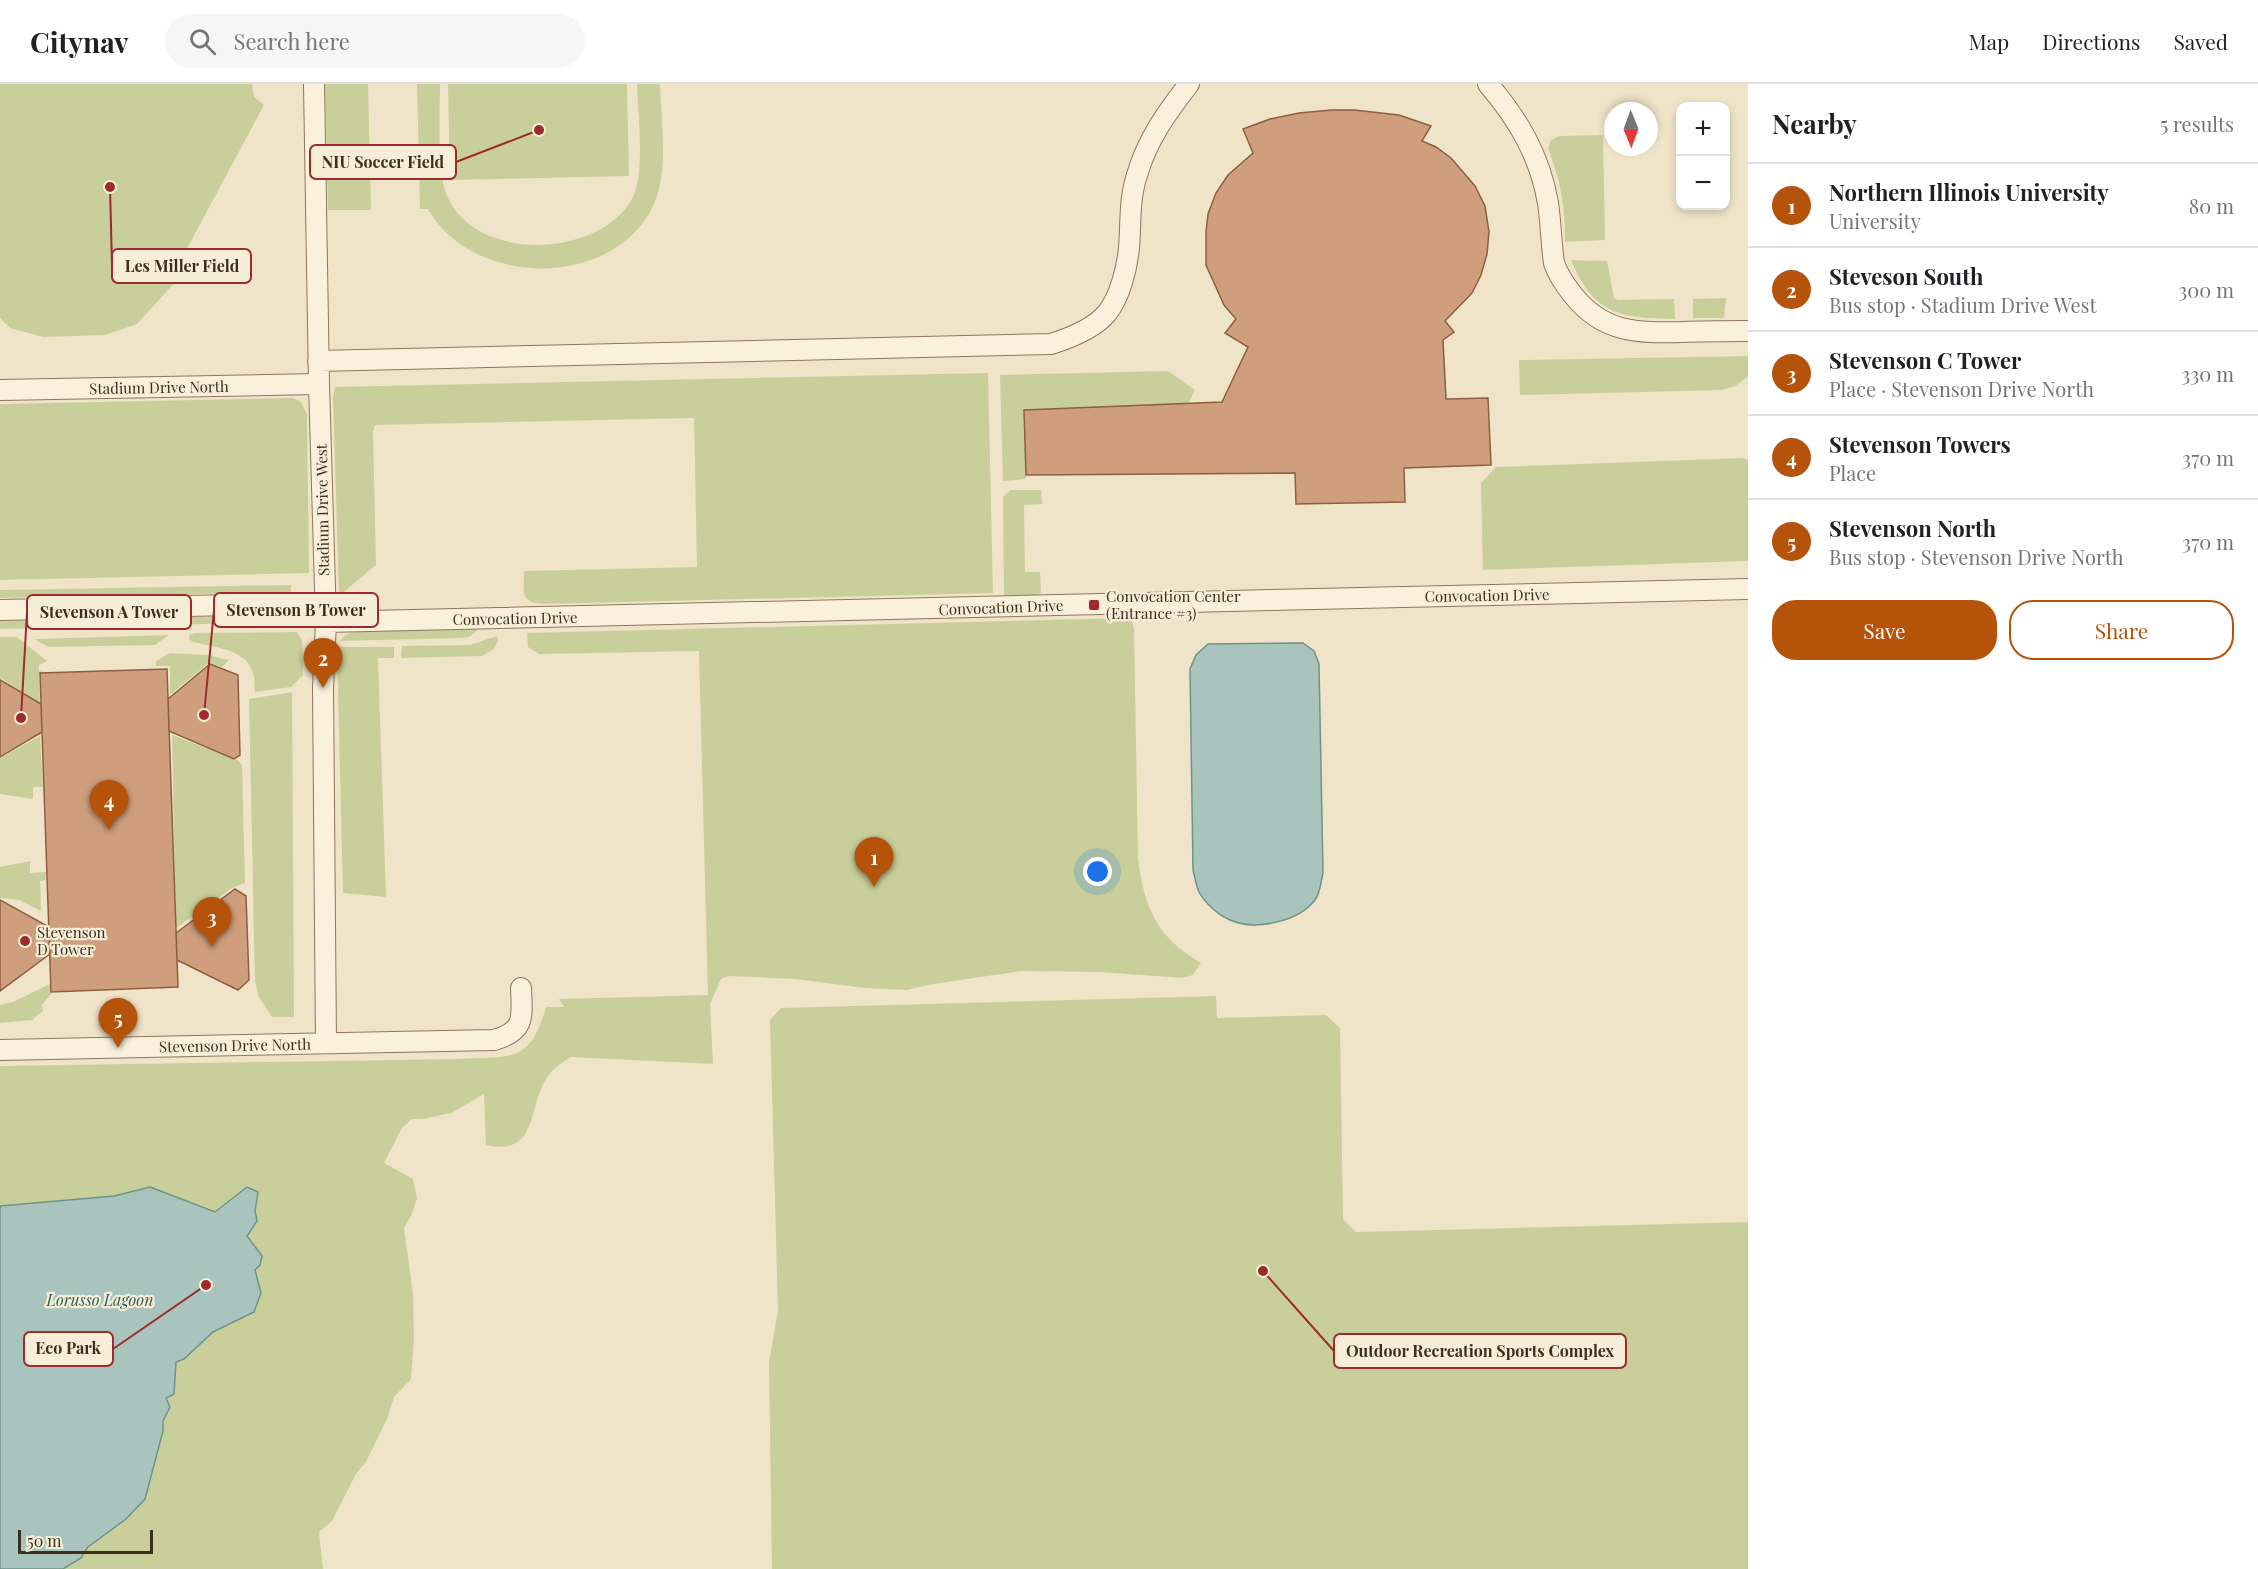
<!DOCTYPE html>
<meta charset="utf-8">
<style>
:root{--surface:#fff;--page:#f6f6f6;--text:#202124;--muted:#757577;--line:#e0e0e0;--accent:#b45309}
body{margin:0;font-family:"Playfair Display",serif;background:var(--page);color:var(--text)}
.controls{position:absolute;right:18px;top:18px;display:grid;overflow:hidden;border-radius:12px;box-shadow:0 3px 9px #0003}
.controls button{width:54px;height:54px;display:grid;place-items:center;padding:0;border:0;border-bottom:2px solid var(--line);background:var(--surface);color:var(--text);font:30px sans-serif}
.compass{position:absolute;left:1604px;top:18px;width:54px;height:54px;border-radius:50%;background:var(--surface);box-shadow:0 3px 9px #0003;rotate:179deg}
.scale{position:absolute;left:18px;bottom:15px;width:135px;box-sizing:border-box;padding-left:6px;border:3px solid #3d2e20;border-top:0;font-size:16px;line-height:21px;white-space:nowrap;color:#3d2e20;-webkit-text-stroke:4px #f7eed8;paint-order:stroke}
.you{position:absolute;left:1098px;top:788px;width:21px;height:21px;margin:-15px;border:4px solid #fff;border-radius:50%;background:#1a73e8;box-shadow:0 0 0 9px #1a73e833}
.badge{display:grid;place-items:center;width:39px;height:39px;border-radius:50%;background:var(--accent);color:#fff;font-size:20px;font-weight:700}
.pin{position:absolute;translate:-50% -50px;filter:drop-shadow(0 2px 3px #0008)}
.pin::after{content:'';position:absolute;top:32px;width:21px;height:18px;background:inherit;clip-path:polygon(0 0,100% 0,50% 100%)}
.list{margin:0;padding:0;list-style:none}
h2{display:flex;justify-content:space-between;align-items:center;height:78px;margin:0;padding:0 24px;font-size:26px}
h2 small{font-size:20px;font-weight:400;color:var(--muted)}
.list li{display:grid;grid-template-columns:39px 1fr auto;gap:18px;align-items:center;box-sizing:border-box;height:84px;padding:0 24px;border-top:2px solid var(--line)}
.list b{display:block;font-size:22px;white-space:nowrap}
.list p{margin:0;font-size:20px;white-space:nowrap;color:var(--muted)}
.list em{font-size:20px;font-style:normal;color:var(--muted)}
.actions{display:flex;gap:12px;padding:18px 24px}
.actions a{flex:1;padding:14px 0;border:2px solid var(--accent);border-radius:24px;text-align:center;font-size:21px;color:var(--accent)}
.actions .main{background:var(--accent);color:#fff}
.icon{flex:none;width:33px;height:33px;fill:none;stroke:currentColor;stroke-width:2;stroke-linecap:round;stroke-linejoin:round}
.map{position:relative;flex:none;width:1748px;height:1485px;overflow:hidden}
header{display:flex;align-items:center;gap:36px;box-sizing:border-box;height:84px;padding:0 30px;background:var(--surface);border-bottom:2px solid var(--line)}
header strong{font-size:28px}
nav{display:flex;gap:33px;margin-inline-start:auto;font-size:21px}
.search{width:420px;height:54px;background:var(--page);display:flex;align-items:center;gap:15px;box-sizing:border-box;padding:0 21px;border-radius:33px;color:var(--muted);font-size:22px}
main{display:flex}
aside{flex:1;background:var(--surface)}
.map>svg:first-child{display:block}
.green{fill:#c9cf9b}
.water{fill:#a9c4bc;stroke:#6f938a;stroke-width:1.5}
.building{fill:#cf9f7d;stroke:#8d5f41;stroke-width:1.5}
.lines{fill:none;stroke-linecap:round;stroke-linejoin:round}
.street-casing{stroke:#8d765c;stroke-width:22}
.street{stroke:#faf1dc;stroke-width:20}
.poi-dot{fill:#9e2a2b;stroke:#f7eed8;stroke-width:2}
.labels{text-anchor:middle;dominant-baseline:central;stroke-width:4.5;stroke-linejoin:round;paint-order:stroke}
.street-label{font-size:15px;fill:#3d2e20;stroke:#f7eed8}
.poi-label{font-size:15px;fill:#3d2e20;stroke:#f7eed8;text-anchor:start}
.water-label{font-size:16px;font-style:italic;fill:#2f5d5a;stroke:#f7eed8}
.leader{fill:none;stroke:#9e2a2b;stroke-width:2}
.callout-dot{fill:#9e2a2b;stroke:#f7eed8;stroke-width:2}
.callout{fill:#f7eed8;stroke:#9e2a2b;stroke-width:2}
.callout-label{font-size:16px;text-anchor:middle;font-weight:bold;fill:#3d2e20}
</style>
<header>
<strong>Citynav</strong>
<div class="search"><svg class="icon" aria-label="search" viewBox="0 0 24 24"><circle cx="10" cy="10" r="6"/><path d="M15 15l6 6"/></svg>Search here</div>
<nav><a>Map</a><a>Directions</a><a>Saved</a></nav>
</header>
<main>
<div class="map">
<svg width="1748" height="1485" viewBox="0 0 1748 1485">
<rect width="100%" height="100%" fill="#f0e4c8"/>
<path class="green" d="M0,0H252L254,13L264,21L176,185L178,195L137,240L105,251L43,253L10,244L0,234Z
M325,0H368L371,126H328Z
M417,0H440C440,28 437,85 446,109C472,179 600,176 633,113C645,88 638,30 637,0H660C661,38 670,92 651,126C608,206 471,202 428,125H420Z
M448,0H627L629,92L450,96Z
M1603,51L1605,156L1565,158C1565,121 1561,99 1548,64L1551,56L1559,52Z
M1571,176L1607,177L1614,214L1618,216L1674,215L1675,235C1620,234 1594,231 1571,176Z
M1726,214L1724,234H1693V215Z
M1748,272V293L1735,302L1722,306L1520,311L1519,276Z
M1168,287L1195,306L1188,320L1025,326L1026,395L1003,397L1000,291Z
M988,289L993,509L545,520C519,519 524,508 524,487L697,483L694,334L375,341L373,348L376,481L339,512L333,313L335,303Z
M293,314L301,318L307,330L309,489L0,496V320Z
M1743,374L1748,376V477L1483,486L1481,399L1496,383Z
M1010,406H1041L1042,420L1024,421L1025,488H1040L1041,509L1034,512L1004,513L1003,413Z
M291,501V508L0,514V506Z
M292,531V535L289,538L0,545V537Z
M1131,534L1134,545L1138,774C1144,824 1157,853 1201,879L1193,891L1182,894L1101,888L1021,887L927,901L907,906L865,904L795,895L729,892L721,895L710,920L713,980L571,973C559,980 547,989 542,1003C528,1034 534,1071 486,1061L484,1010L451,1029L423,1035H412L402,1044L384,1079L413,1095L417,1114L412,1130L404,1144L413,1210L414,1255L411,1295L394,1313L387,1335L366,1378L356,1390L332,1437L319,1448L323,1485H0V982L459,975C511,972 530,980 546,923H564L559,915L708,911L699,567L539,570L528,563L527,549Z
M479,545L469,553L462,554L340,557L345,551L354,548Z
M297,548L302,556L303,591L291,603L255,608C254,602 255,594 253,589C247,565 213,563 193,558L189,555V551L195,549Z
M169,551L155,561L49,563L34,555Z
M497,552L498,557L494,565L482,572L401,574L402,562L470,561Z
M0,553H17L47,577L39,581V587L44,588V590L39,591L40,620L0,594Z
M337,563H394V574H378L386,813L343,809Z
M170,569L208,571L229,576L222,583L209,579L170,611V582H156V577Z
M292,608L294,933H272L259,913L255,897L249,615Z
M172,651L238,676L242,681L245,799L232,804L176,844Z
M40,652L43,703H33V715L0,710V674Z
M30,777V789L46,788V796L40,797L41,827L19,816L0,814V783Z
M50,900L51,910L42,921L43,927L32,936L0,939V921L13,918Z
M1216,912L1217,934L1326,931L1340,944L1343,1135L1356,1148L1748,1138V1485H772L769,1278L778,1227L770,936L781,924Z"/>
<path class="water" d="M1303,559L1314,567L1319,580L1323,789C1321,797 1320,810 1315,816C1298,838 1255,847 1230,836C1218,831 1205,819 1199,808C1196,802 1195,793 1193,786L1190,585L1196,571L1208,560Z
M150,1103L215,1128L247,1103L258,1108L255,1127L257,1137L247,1152L262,1172L260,1181L255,1186L261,1209L254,1228L213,1248L184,1275L176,1278L174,1310L166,1314L170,1323L163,1337V1347L145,1415L126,1435L88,1463L81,1474L63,1485H0V1122L114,1112Z"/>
<path class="building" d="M1331,26H1354L1399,31L1431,42L1422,57L1436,63L1451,74L1475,102L1485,122L1489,148L1487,170L1481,191L1472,209L1445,237L1454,248L1443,256L1446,315L1488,314L1491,381L1404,384L1405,418L1296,420L1295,389L1026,391L1024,326L1222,318L1248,263L1225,249L1236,235L1224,221L1206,181V148L1208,130L1216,109L1228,91L1253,69L1243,45L1270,35L1299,29Z
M210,580L238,591L240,671L234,675L169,647L168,615Z
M167,585L178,903L51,908L40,589Z
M0,596L41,620L42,648L0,673Z
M235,805L246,812L249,896L238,906L177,876L176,849Z
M0,816L49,843L50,870L0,907Z"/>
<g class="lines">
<g class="street-casing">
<path id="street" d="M314,0L319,300L326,538L323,604L326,959
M1488,0C1518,35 1540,72 1548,119C1551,139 1551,159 1554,179C1558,191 1565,201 1573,211C1603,249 1637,249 1682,248C1704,247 1726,247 1748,247
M318,277L1051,260C1070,254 1094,245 1107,229C1120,213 1127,184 1129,164C1131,139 1129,115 1137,91C1147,56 1167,28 1189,0
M0,306L319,300
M0,526L324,519
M326,538L1748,505
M0,966L494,956C526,947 522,933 521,904"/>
</g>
<use href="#street" class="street"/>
</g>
<g class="poi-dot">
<rect x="1088" y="515" width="12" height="12" rx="3"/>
<circle cx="25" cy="857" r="6"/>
</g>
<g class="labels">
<g class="street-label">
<text transform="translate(159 303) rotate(-1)">Stadium Drive North</text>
<text transform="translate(322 426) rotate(-91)">Stadium Drive West</text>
<text transform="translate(1487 511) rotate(-1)">Convocation Drive</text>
<text transform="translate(1001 523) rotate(-2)">Convocation Drive</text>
<text transform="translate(515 534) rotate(-1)">Convocation Drive</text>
<text transform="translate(235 961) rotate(-1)">Stevenson Drive North</text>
</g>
<g class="poi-label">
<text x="1106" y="512">Convocation Center<tspan x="1106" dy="17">(Entrance #3)</tspan></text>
<text x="37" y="848">Stevenson<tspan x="37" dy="17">D Tower</tspan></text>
</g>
<g class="water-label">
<text x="100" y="1215">Lorusso Lagoon</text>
</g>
</g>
<path class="leader" d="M539 46L456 78M110 103L112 182M204 631L214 526M21 634L27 528M206 1201L113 1265M1263 1187L1334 1267"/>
<g class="callout-dot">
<circle cx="539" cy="46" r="6"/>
<circle cx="110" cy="103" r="6"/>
<circle cx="204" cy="631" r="6"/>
<circle cx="21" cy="634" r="6"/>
<circle cx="206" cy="1201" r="6"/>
<circle cx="1263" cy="1187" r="6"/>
</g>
<g class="callout">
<rect x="310" y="61" width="146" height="34" rx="6"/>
<rect x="112" y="165" width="139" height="34" rx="6"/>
<rect x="214" y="509" width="164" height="34" rx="6"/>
<rect x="27" y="511" width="164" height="34" rx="6"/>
<rect x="24" y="1248" width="89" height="34" rx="6"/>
<rect x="1334" y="1250" width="292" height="34" rx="6"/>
</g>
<g class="callout-label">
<text x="383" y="84">NIU Soccer Field</text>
<text x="182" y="188">Les Miller Field</text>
<text x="296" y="532">Stevenson B Tower</text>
<text x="109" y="534">Stevenson A Tower</text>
<text x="68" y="1270">Eco Park</text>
<text x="1480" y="1273">Outdoor Recreation Sports Complex</text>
</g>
</svg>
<div class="controls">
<button>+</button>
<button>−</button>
</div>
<svg class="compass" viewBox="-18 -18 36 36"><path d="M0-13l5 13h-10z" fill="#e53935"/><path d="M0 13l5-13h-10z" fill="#757577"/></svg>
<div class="scale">50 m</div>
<div class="you"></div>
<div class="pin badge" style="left:874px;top:803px">1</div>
<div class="pin badge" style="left:323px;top:604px">2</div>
<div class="pin badge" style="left:212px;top:863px">3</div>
<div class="pin badge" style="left:109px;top:746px">4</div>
<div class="pin badge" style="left:118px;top:964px">5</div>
</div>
<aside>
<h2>Nearby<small>5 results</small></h2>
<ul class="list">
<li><span class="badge">1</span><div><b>Northern Illinois University</b><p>University</p></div><em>80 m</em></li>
<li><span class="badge">2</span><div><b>Steveson South</b><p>Bus stop · Stadium Drive West</p></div><em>300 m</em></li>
<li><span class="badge">3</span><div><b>Stevenson C Tower</b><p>Place · Stevenson Drive North</p></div><em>330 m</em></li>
<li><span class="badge">4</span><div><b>Stevenson Towers</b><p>Place</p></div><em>370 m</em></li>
<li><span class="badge">5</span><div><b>Stevenson North</b><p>Bus stop · Stevenson Drive North</p></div><em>370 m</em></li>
</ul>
<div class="actions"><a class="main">Save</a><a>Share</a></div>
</aside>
</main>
